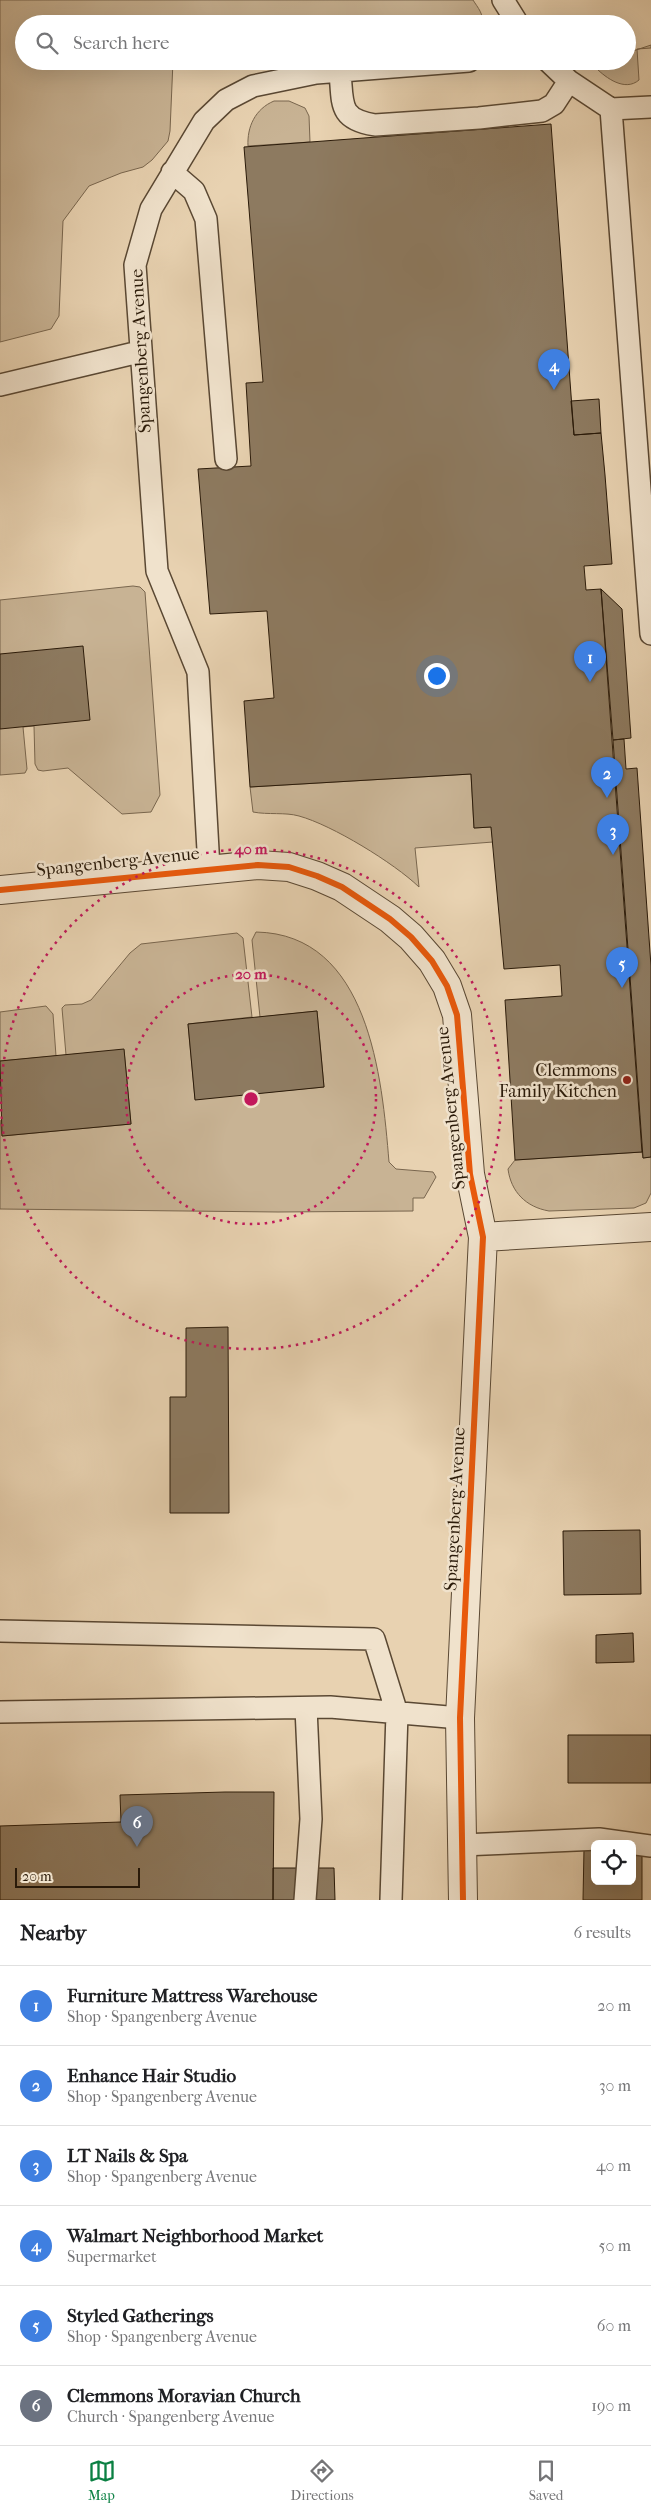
<!DOCTYPE html>
<meta charset="utf-8">
<style>
:root{--surface:#fff;--page:#f6f6f6;--text:#202124;--muted:#757577;--line:#e0e0e0;--accent:#0b8043}
body{margin:0;font-family:"IM FELL French Canon",serif;background:var(--page);color:var(--text)}
.controls{position:absolute;right:15px;bottom:15px;display:grid;overflow:hidden;border-radius:8px;box-shadow:0 5px 20px #0002}
.controls button{width:45px;height:45px;display:grid;place-items:center;padding:0;border:0;border-bottom:1px solid var(--line);background:var(--surface);color:var(--text);font:25px sans-serif}
.scale{position:absolute;left:15px;bottom:12px;width:125px;box-sizing:border-box;padding-left:5px;border:2px solid #2a1a09;border-top:0;font-size:14px;line-height:18px;white-space:nowrap;color:#2a1a09;-webkit-text-stroke:4px #f0e2cc;paint-order:stroke}
.you{position:absolute;left:436px;top:675px;width:18px;height:18px;margin:-12px;border:4px solid #fff;border-radius:50%;background:#1a73e8;box-shadow:0 0 0 8px #1a73e833}
.badge{display:grid;place-items:center;width:32px;height:32px;border-radius:50%;background:var(--accent);color:#fff;font-size:16px;font-weight:700}
.pin{position:absolute;translate:-50% -41px;filter:drop-shadow(0 1px 2px #0008)}
.pin::after{content:'';position:absolute;top:26px;width:18px;height:15px;background:inherit;clip-path:polygon(0 0,100% 0,50% 100%)}
.list{margin:0;padding:0;list-style:none}
h2{display:flex;justify-content:space-between;align-items:center;height:65px;margin:0;padding:0 20px;font-size:21px}
h2 small{font-size:16px;font-weight:400;color:var(--muted)}
.list li{display:grid;grid-template-columns:32px 1fr auto;gap:15px;align-items:center;box-sizing:border-box;height:80px;padding:0 20px;border-top:1px solid var(--line)}
.list b{display:block;font-size:19px;white-space:nowrap}
.list p{margin:0;font-size:16px;white-space:nowrap;color:var(--muted)}
.list em{font-size:16px;font-style:normal;color:var(--muted)}
.icon{flex:none;width:28px;height:28px;fill:none;stroke:currentColor;stroke-width:2;stroke-linecap:round;stroke-linejoin:round}
.map{position:relative;flex:none;width:651px;height:1900px;overflow:hidden}
.search{position:absolute;background:var(--surface);box-shadow:0 5px 20px #0002;left:15px;right:15px;top:15px;height:55px;display:flex;align-items:center;gap:12px;box-sizing:border-box;padding:0 18px;border-radius:28px;color:var(--muted);font-size:19px}
.sheet{height:545px;background:var(--surface)}
nav{display:flex;justify-content:space-around;align-items:center;box-sizing:border-box;height:70px;border-top:1px solid var(--line);background:var(--surface);font-size:14px;color:var(--muted)}
nav a{display:grid;justify-items:center;gap:2px}
nav .on{color:var(--accent)}
.map>svg:first-child{display:block}
.green{fill:#c8b394;stroke:#79664e}
.building{fill:#8d7a60;stroke:#2a1a09}
.lines{fill:none;stroke-linecap:round;stroke-linejoin:round}
.service-casing{stroke:#5a4833;stroke-width:24}
.minor-casing{stroke:#5a4833;stroke-width:30}
.service{stroke:#f0e2cc;stroke-width:21}
.minor{stroke:#f0e2cc;stroke-width:28}
.cycleway-casing{stroke:#f0e2cc;stroke-width:9}
.cycleway{stroke:#e8590c;stroke-width:6}
.ring{fill:none;stroke:#c2185b;stroke-width:2.5;stroke-dasharray:2.5 5}
.poi-dot{fill:#8f2418;stroke:#f0e2cc;stroke-width:2}
.labels{text-anchor:middle;dominant-baseline:central;stroke-width:5;stroke-linejoin:round;paint-order:stroke}
.street-label{font-size:18px;fill:#2a1a09;stroke:#f0e2cc}
.poi-label{font-size:18px;fill:#2a1a09;stroke:#f0e2cc;text-anchor:end}
.centre{fill:#c2185b;stroke:#f0e2cc;stroke-width:2.5}
.ring-label{font-size:15px;text-anchor:middle;font-weight:bold;fill:#c2185b;stroke:#f0e2cc;stroke-width:5;stroke-linejoin:round;paint-order:stroke}
</style>
<div class="map">
<svg width="651" height="1900" viewBox="0 0 651 1900">
<rect width="100%" height="100%" fill="#e8d2b1"/>
<filter id="stains"><feTurbulence type="fractalNoise" baseFrequency=".004" numOctaves="4"/><feColorMatrix values="0 0 0 0 .2 0 0 0 0 .09 0 0 0 0 .02 0 0 0 .5 -.17"/></filter>
<radialGradient id="worn" r=".72"><stop offset=".6" stop-color="#630" stop-opacity="0"/><stop offset="1" stop-color="#630" stop-opacity=".3"/></radialGradient>
<path class="green" d="M0,0H473C478,8 484,14 482,24H24V61H173L170,131L168,141L152,160L143,167L121,173L89,186L63,221L59,316L51,329L0,342Z
M651,45V48L637,49L639,80C625,92 606,78 596,68L609,61H627V53Z
M274,101H289L305,108L309,116L310,142L248,146C247,127 255,109 274,101Z
M133,586L140,587L145,592L160,795L151,812L122,814L68,768L43,771L38,770L35,764L34,726L23,727L27,769L25,773L0,775V600Z
M471,774L474,828L491,827L493,842L415,848L419,887C394,863 332,825 299,816C285,812 268,815 253,812L250,787Z
M256,932C369,934 382,1077 389,1162L396,1169L433,1172L436,1177L424,1198H413V1211L278,1212L0,1209V1120L2,1136L131,1124L124,1050L66,1055L62,1008L65,1005L82,1004L91,1000L130,953L141,944L237,933L243,938L252,1017L188,1024L195,1099L324,1087L317,1011L260,1017L252,940Z
M46,1006L53,1014L56,1056L0,1061V1012Z
M642,1152L643,1158L651,1157V1193L646,1203L634,1208L549,1211C526,1207 511,1192 508,1169L515,1160Z"/>
<path class="building" d="M551,124L574,435L601,433L605,475L612,564L584,566L586,590L601,589L642,1152L515,1160L505,1000L562,996L560,965L504,969L491,827L474,828L471,774L250,787L244,701L274,698L267,611L210,614L198,469L251,466L246,383L263,382L244,147Z
M599,399L601,433L574,435L571,401Z
M601,589L622,609L631,738L613,740Z
M83,646L90,720L0,729V654Z
M624,739L626,769L637,768L651,966V1157L643,1158L613,740Z
M317,1011L324,1087L195,1100L188,1024Z
M124,1049L131,1124L2,1136L0,1061Z
M228,1327L229,1513H170V1397H186V1328Z
M640,1530L641,1594L564,1595L563,1531Z
M633,1633L634,1662L596,1663V1635Z
M568,1735H651V1783H568Z
M225,1792H274L273,1900H0V1826L121,1822L120,1795Z
M584,1849H595V1881H632V1849L642,1850V1900H583Z
M273,1868H334L335,1900H273Z"/>
<g class="lines">
<g class="service-casing">
<path id="service" d="M503,0L518,24
M548,61L569,81L611,109
M340,72C343,104 338,119 375,125L479,118L542,111L554,104L569,81
M651,107L611,109L651,634
M172,172L194,191L206,219L226,459
M0,385L139,352
M209,868L198,672L157,571L135,265L151,209L204,121L226,100L253,86L316,73L469,61
M0,1631L374,1639L397,1713L391,1900
M0,1712L330,1707L460,1718
M462,1845L599,1839L651,1846
M305,1900L311,1819L306,1708"/>
</g>
<g class="minor-casing">
<path id="minor" d="M0,890L258,865L289,867L317,876L342,887L390,919L411,937L432,961L447,986L457,1015L470,1174L483,1237L460,1718L463,1900
M483,1237L651,1227"/>
</g>
<use href="#service" class="service"/>
<use href="#minor" class="minor"/>
<g class="cycleway-casing">
<path id="cycleway" d="M0,890L258,865L289,867L317,876L342,887L390,919L411,937L432,961L447,986L457,1015L470,1174L483,1237L460,1718L463,1900"/>
</g>
<use href="#cycleway" class="cycleway"/>
</g>
<g class="ring">
<circle cx="251" cy="1099" r="125"/>
<circle cx="251" cy="1099" r="250"/>
</g>
<circle class="poi-dot" cx="627" cy="1080" r="5"/>
<g class="labels">
<g class="street-label">
<text transform="translate(141 351) rotate(-93)">Spangenberg Avenue</text>
<text transform="translate(118 862) rotate(-6)">Spangenberg Avenue</text>
<text transform="translate(451 1108) rotate(-96)">Spangenberg Avenue</text>
<text transform="translate(455 1509) rotate(-87)">Spangenberg Avenue</text>
</g>
<g class="poi-label">
<text x="617" y="1070">Clemmons<tspan x="617" dy="21">Family Kitchen</tspan></text>
</g>
</g>
<circle cx="251" cy="1099" r="8" class="centre"/>
<g class="ring-label">
<text x="251" y="854">40 m</text>
<text x="251" y="979">20 m</text>
</g>
<rect width="100%" height="100%" filter="url(#stains)"/>
<rect width="100%" height="100%" fill="url(#worn)"/>
</svg>
<div class="controls">
<button><svg class="icon" aria-label="locate" viewBox="0 0 24 24"><circle cx="12" cy="12" r="6"/><path d="M12 2v4M12 18v4M2 12h4M18 12h4"/></svg></button>
</div>
<div class="scale">20 m</div>
<div class="you"></div>
<div class="pin badge" style="left:590px;top:682px;background:#3f7fe0">1</div>
<div class="pin badge" style="left:607px;top:798px;background:#3f7fe0">2</div>
<div class="pin badge" style="left:613px;top:855px;background:#3f7fe0">3</div>
<div class="pin badge" style="left:554px;top:390px;background:#3f7fe0">4</div>
<div class="pin badge" style="left:622px;top:988px;background:#3f7fe0">5</div>
<div class="pin badge" style="left:137px;top:1847px;background:#6b7280">6</div>
<div class="search"><svg class="icon" aria-label="search" viewBox="0 0 24 24"><circle cx="10" cy="10" r="6"/><path d="M15 15l6 6"/></svg>Search here</div>
</div>
<section class="sheet">
<h2>Nearby<small>6 results</small></h2>
<ul class="list">
<li><span class="badge" style="background:#3f7fe0">1</span><div><b>Furniture Mattress Warehouse</b><p>Shop · Spangenberg Avenue</p></div><em>20 m</em></li>
<li><span class="badge" style="background:#3f7fe0">2</span><div><b>Enhance Hair Studio</b><p>Shop · Spangenberg Avenue</p></div><em>30 m</em></li>
<li><span class="badge" style="background:#3f7fe0">3</span><div><b>LT Nails &amp; Spa</b><p>Shop · Spangenberg Avenue</p></div><em>40 m</em></li>
<li><span class="badge" style="background:#3f7fe0">4</span><div><b>Walmart Neighborhood Market</b><p>Supermarket</p></div><em>50 m</em></li>
<li><span class="badge" style="background:#3f7fe0">5</span><div><b>Styled Gatherings</b><p>Shop · Spangenberg Avenue</p></div><em>60 m</em></li>
<li><span class="badge" style="background:#6b7280">6</span><div><b>Clemmons Moravian Church</b><p>Church · Spangenberg Avenue</p></div><em>190 m</em></li>
</ul>
</section>
<nav>
<a class="on"><svg class="icon" aria-label="map" viewBox="0 0 24 24"><path d="M3 6l6-2 6 2 6-2v14l-6 2-6-2-6 2zM9 4v14M15 6v14"/></svg>Map</a>
<a><svg class="icon" aria-label="directions" viewBox="0 0 24 24"><path d="M12 3l9 9-9 9-9-9zM9 14v-3h6M13 9l2 2-2 2"/></svg>Directions</a>
<a><svg class="icon" aria-label="saved" viewBox="0 0 24 24"><path d="M7 4h10v16l-5-4-5 4z"/></svg>Saved</a>
</nav>
